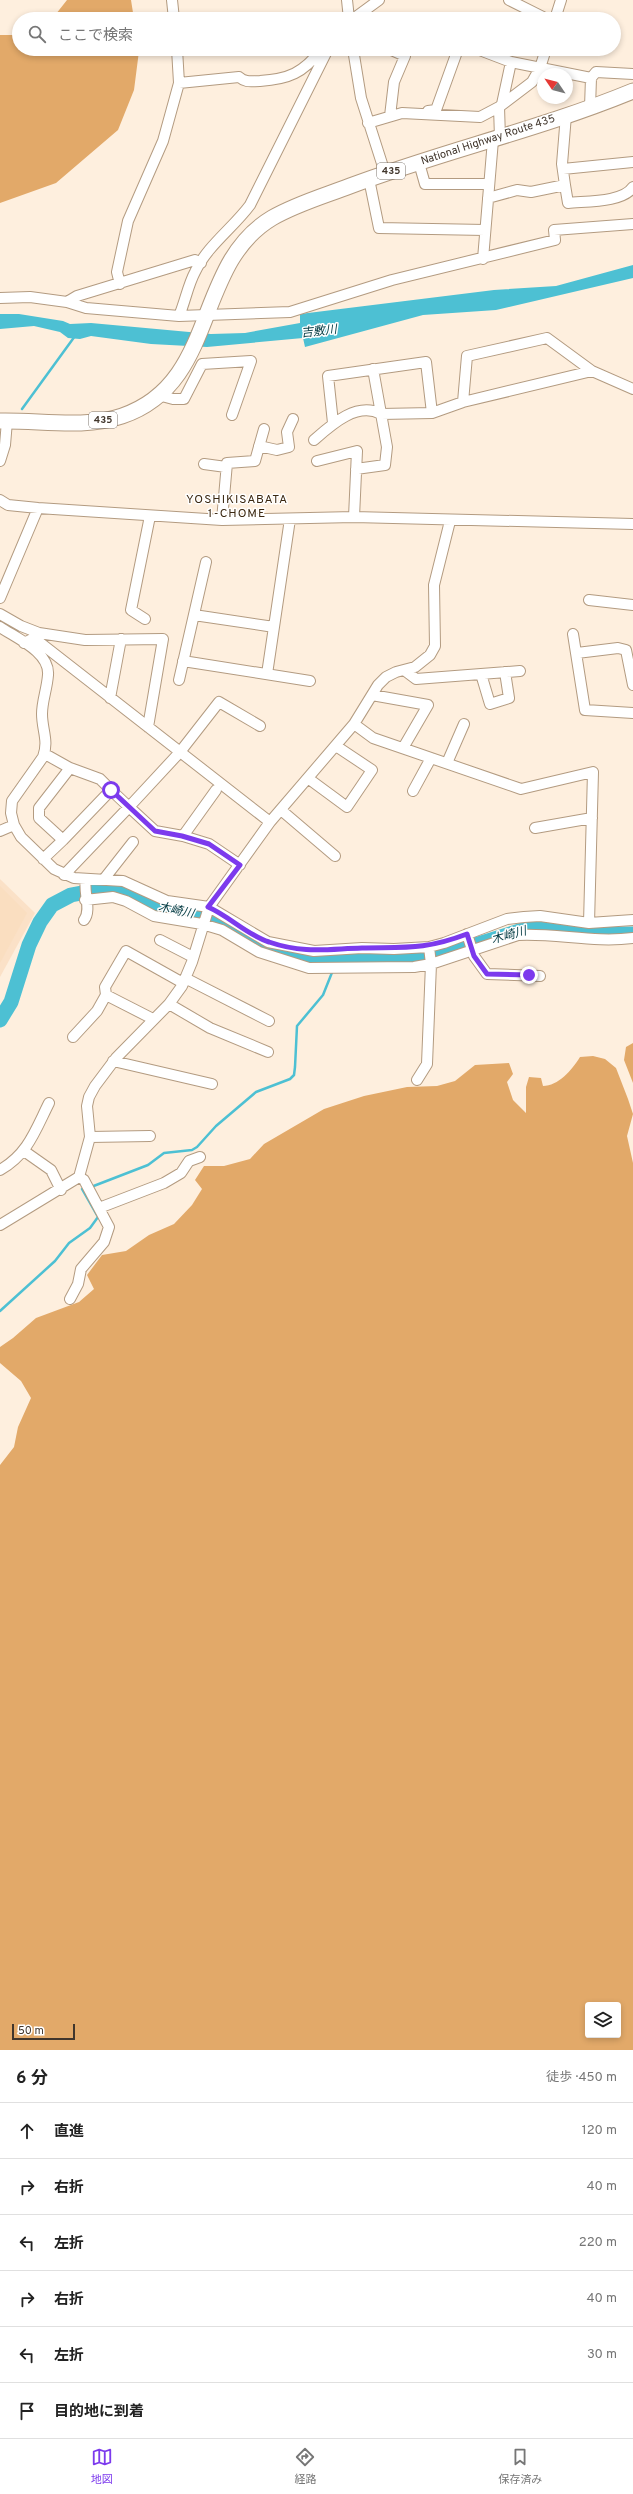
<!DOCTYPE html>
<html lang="ja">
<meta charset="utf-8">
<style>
:root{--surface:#fff;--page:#f6f6f6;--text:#222;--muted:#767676;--line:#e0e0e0;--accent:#7c3aed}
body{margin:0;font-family:Overpass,"Noto Sans JP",sans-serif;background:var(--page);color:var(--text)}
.controls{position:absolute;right:12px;bottom:12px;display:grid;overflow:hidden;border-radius:4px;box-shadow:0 2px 6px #0003}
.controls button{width:36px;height:36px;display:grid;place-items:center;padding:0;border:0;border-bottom:1px solid var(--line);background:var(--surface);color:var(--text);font:20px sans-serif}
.compass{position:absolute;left:537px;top:68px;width:36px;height:36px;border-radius:50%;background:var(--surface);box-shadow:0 2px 6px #0003;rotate:305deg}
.scale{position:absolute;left:12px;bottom:10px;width:63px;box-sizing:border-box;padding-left:4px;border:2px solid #41362c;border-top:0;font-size:11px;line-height:14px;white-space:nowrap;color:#41362c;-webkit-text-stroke:3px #fff;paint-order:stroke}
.stop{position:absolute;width:12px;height:12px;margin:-9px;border:3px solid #7c3aed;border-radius:50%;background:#fff}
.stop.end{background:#7c3aed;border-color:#fff;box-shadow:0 1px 4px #0008}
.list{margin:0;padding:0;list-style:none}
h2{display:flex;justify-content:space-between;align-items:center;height:52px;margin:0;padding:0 16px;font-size:17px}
h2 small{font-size:13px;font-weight:400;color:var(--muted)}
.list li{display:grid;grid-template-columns:26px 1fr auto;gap:12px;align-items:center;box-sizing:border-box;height:56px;padding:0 16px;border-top:1px solid var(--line)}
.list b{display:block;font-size:15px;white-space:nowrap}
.list em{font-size:13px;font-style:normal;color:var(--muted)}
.icon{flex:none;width:22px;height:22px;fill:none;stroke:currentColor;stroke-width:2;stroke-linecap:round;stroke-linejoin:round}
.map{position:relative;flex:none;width:633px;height:2050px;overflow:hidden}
.search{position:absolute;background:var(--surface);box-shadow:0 2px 6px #0003;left:12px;right:12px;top:12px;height:44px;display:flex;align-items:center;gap:10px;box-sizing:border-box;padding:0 14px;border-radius:22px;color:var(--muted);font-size:15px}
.sheet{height:388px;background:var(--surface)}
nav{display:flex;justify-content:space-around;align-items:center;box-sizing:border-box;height:56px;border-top:1px solid var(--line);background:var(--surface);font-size:11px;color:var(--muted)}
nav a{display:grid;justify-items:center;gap:2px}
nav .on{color:var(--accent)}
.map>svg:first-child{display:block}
.built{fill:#fbe1c7}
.green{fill:#fadec0}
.forest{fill:#e2a969;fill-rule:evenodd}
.water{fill:#4dc0d3}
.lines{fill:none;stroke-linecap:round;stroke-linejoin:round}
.stream{stroke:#4dc0d3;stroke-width:2.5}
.river{stroke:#4dc0d3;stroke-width:15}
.minor-casing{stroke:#b39b81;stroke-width:12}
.highway-casing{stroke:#b39b81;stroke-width:17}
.minor{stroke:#fff;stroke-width:10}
.highway{stroke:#fff;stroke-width:15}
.route{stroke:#7c3aed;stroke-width:5}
.labels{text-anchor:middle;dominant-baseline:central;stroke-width:3;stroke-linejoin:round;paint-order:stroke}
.shield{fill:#fff;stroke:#7a726b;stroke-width:1}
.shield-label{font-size:10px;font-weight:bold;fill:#41362c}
.street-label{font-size:11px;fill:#41362c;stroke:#fff}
.water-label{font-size:12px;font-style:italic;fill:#0b4048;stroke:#fff}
.neighbourhood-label{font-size:12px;letter-spacing:1px;fill:#3a2710;stroke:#fff}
</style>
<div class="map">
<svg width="633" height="2050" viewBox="0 0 633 2050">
<rect width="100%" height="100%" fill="#feefde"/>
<path class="built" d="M0,879L35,913L0,977Z"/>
<path class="green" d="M0,886L27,913L0,963Z"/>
<path class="forest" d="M67,0H131L134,19H52Z
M0,35H19V49H138L139,51L134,90L118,130L56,183L0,203Z
M633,1043V1083L624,1060L626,1047Z
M593,1056L605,1059L616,1068L628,1099L633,1114L627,1136L633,1163V2050H0V1465L14,1447L18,1427L31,1398L21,1381L0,1363V1347L13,1338L36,1318L79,1302L94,1289L87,1275L102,1255L126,1251L149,1235L174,1224L192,1205L202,1189L195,1180L204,1166H224L250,1159L264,1144L324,1109L364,1096L407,1087L437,1086L455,1081L475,1065L509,1063L513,1074L507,1082L513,1100L526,1113V1087L529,1077L541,1078L543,1086C558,1086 572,1070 580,1057ZM588,2005H618V2035H588Z"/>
<path class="water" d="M633,265V278L496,310L423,315L305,347L303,338L207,347L151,344L91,336L80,339L68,338L60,332L34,326L0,329V314H19L63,321L70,324L91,323L211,334L245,333L300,323V314L494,290L556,286Z"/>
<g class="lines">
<path class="stream" d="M22,409L75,336
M91,1187L148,1165L164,1153L192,1150L197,1147L216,1126L256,1092L290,1079L294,1075L295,1067L297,1026L323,995L333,970
M0,1311L55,1261L69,1243L90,1228L98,1217L82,1189L86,1188"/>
<path class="river" d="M0,1020L11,1002L29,945L40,922L52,905L71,895L92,891L119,893L161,910L212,918L263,947L315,963L440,956L526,929L542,928L591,934H633"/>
<g class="minor-casing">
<path id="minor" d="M172,0L174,19
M347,0L349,19
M509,0L547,19
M353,19L379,0
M555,19L561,0
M353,49L361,98L385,173
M389,49L405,56L394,82L390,116
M477,49L511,62L591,78L590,107
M591,78L596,72L633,74
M179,83L239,77C246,83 251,81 260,81C289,79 303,73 321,50L325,49
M502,104L511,62
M499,107L500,138
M428,111L436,110L458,49
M368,123L402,113L480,117L499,107L532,82L540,68L546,49
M419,163L425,184H489
M563,169L633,162
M369,179L379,228L485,230
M565,185L568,203C584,201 623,203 633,187
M488,198L517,190L531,192L565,185L562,164L566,115
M483,259L493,140
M120,284L117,272L128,221L163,141L179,83L177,49
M0,298L30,297L67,302L86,308L179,316L290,312L392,280L555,240L554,230L633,224
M67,302L77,296L195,260L201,263
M179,316C185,302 188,285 195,272C207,246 233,228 250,205L328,49
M592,371L463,402L467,356L547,338L592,371L633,389
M158,395L173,399H184L202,364L251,361L232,415
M333,423L328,376L426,362L432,413L463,402
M314,440C331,425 357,401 381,414L432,413
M259,446L277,450L289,447L287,432L293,419
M0,461L5,445L7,421
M317,461L357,451L354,517
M204,464L226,467
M356,469L385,465L387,447L373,369
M0,500L8,505L38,508L222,520L354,517L633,524
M222,520L227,463L255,461L264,429
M0,598L38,508
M589,600L633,605
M0,614L21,626L39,633
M194,615L274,627
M145,619L131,610L150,516
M0,627C16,638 50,652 48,675C47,689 42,701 42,714C42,730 49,741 43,757L12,801L11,813L14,825L21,837L54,869L74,878L123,881L167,901L209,907L268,942L314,951L362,948L394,949L429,947L444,943L507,919L524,917L540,916L589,923L633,920
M573,634L585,710L633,713
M34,638L39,633L85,640L163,639L148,727
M24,643L34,638L270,822
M577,653L618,648L626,650L633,685
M183,661L310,681
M404,670L416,679L520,671
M267,674L290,519
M481,674L490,704L509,698L505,672
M179,680L206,562
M372,695L428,705L403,748
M110,698L121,639
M354,724L373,738L521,789L593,772L589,923
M45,754L70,768L39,808V818L63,840L111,790L129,807L180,752L219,702L260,726
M447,763L464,724
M70,768L100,779L111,790
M309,779L347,807L372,770L336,746
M413,791L431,758
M281,810L335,856
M535,828L592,818
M0,831L14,825
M183,836L216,790
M43,859L63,840
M64,875L129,807L155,831L183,836L209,844L240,865
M104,879L133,842
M85,900L113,897L126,901L154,916L202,924L222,930L259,952L309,968L414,967L431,964L518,935C557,933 593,943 633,938
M84,920C92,910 83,892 86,879
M467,934L474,956L487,974L540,976
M160,940L193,957
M185,978L269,1021
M106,995L153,1019
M169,1004L210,1028L268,1052
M73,1037L97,1011L106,995L105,987L126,951L183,983
M113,1061L212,1084
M417,1080L427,1064L431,964L429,947
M90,1137L150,1136
M24,1151L51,1170L61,1190
M0,1170C28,1154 35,1131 49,1103
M99,1208L164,1183L181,1173L189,1161L200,1157
M0,1225L79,1177L90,1137L87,1106L89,1097L95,1086L116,1058L169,1004L182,986L192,962L209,907L270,822L354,724L378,685L386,677L396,672L415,667L430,655L435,646L434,585L450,521
M70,1299L78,1284L81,1269L104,1242L109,1227L84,1180L79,1177"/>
</g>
<g class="highway-casing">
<path id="highway" d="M0,421C40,420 84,429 122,416C219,383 193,265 272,218C296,204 324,196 350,186C443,151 541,129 633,91"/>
</g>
<use href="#minor" class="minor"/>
<use href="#highway" class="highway"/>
</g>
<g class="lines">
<path class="route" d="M111,790L155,831L182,836L209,844L240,865L208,907C229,916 247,935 269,942C304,954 327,949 362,948C405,947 425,950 467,934L474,956L487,974L529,975"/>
</g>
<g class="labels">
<g class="shield">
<rect x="377" y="163" width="28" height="16" rx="3"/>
<rect x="89" y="412" width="28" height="16" rx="3"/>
</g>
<g class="shield-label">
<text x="391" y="171">435</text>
<text x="103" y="420">435</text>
</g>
<g class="street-label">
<text transform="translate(488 140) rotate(-18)">National Highway Route 435</text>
</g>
<g class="water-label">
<text transform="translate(319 332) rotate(-6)">吉敷川</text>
<text transform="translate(176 911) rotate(12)">木崎川</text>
<text transform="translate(509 936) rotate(-15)">木崎川</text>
</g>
<g class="neighbourhood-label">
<text x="237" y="500">YOSHIKISABATA<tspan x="237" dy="14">1-CHOME</tspan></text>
</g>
</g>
</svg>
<div class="controls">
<button><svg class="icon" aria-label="layers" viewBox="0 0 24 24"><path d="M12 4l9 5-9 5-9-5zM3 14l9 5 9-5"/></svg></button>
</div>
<svg class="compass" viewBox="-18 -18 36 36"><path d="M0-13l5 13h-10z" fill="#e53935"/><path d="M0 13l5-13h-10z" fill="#767676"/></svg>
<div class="scale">50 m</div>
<div class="stop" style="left:111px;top:790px"></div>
<div class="stop end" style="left:529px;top:975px"></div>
<div class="search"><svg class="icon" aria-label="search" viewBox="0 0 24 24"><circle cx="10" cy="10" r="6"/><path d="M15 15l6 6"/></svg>ここで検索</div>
</div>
<section class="sheet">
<h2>6 分<small>徒歩 · 450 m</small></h2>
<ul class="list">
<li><svg class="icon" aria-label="ahead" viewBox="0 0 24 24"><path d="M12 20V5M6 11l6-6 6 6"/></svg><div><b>直進</b></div><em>120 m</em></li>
<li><svg class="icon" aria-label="right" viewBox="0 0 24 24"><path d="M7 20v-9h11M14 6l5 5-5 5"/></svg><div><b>右折</b></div><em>40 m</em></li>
<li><svg class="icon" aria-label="left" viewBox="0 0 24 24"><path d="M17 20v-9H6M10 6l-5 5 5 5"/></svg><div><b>左折</b></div><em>220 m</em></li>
<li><svg class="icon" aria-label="right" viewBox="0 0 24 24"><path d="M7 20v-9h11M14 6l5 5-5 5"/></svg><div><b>右折</b></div><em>40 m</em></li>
<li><svg class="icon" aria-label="left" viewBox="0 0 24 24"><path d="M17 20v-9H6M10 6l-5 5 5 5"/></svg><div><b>左折</b></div><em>30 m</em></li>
<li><svg class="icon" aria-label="arrive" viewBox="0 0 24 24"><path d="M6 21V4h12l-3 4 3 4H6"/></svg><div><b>目的地に到着</b></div></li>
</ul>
</section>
<nav>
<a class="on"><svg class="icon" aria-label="map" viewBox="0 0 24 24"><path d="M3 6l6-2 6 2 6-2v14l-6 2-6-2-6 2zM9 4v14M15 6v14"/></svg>地図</a>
<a><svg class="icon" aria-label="directions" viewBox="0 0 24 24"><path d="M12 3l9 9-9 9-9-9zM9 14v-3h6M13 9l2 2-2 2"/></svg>経路</a>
<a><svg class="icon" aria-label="saved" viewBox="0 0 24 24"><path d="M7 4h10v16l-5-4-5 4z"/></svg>保存済み</a>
</nav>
